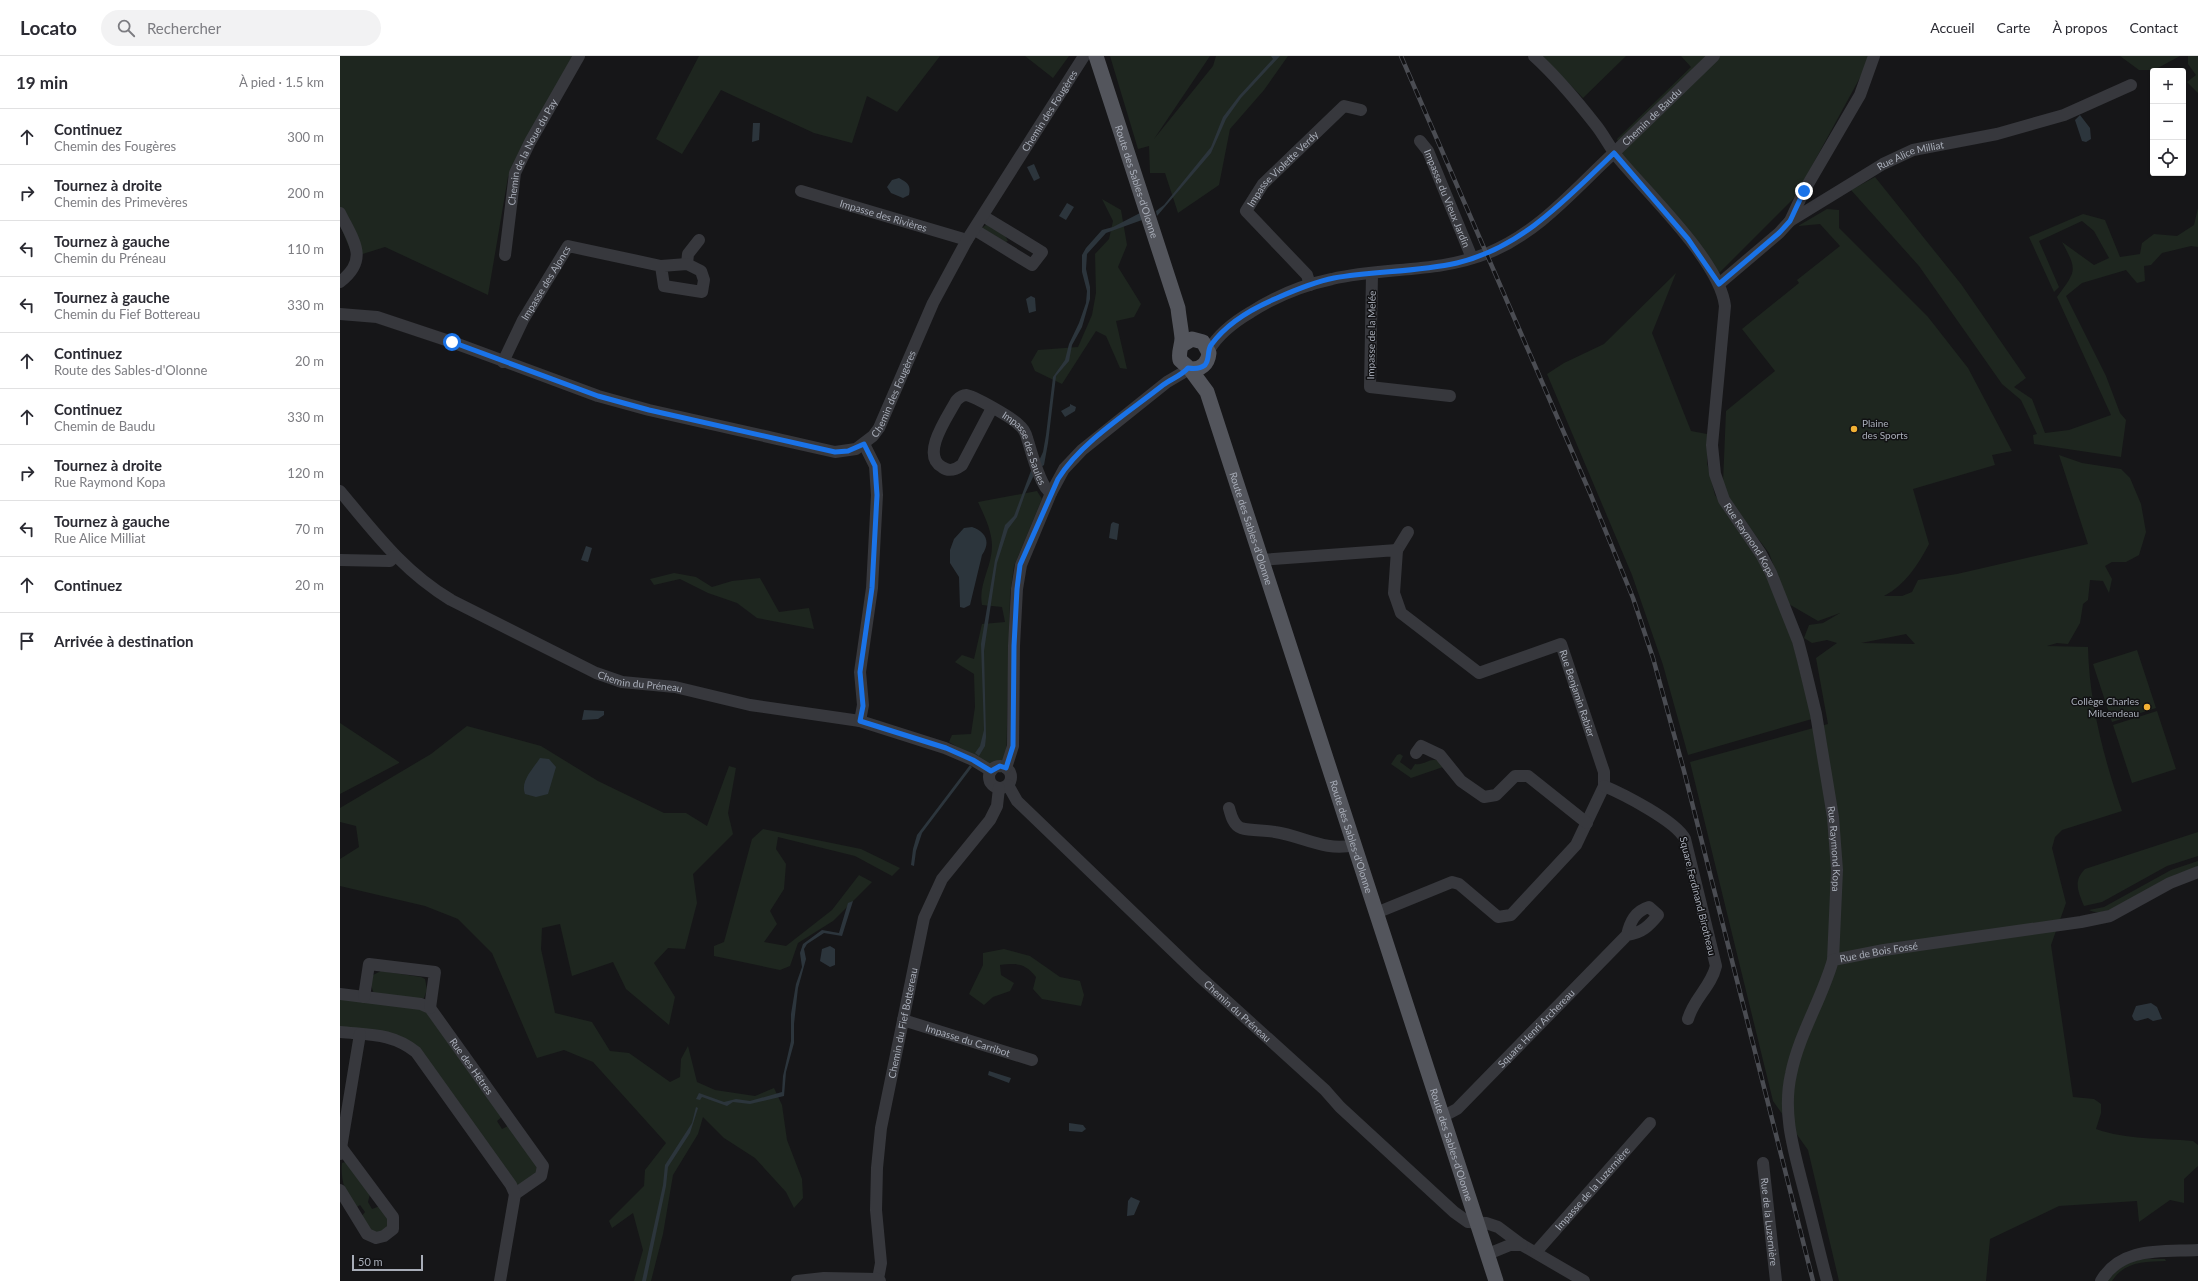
<!DOCTYPE html>
<html lang="fr">
<meta charset="utf-8">
<style>
:root{--surface:#fff;--page:#f2f2f3;--text:#2b2b33;--muted:#7c7c81;--line:#e1e1e2}
body{margin:0;font-family:Lato,sans-serif;background:var(--page);color:var(--text)}
.controls{position:absolute;right:12px;top:12px;display:grid;overflow:hidden;border-radius:4px;box-shadow:0 1px 3px #0004}
.controls button{width:36px;height:36px;display:grid;place-items:center;padding:0;border:0;border-bottom:1px solid var(--line);background:var(--surface);color:var(--text);font:20px sans-serif}
.scale{position:absolute;left:12px;bottom:10px;width:71px;box-sizing:border-box;padding-left:4px;border:2px solid #a8adb8;border-top:0;font-size:11px;line-height:14px;white-space:nowrap;color:#a8adb8;-webkit-text-stroke:3px #111113;paint-order:stroke}
.stop{position:absolute;width:12px;height:12px;margin:-9px;border:3px solid #1a73e8;border-radius:50%;background:#fff}
.stop.end{background:#1a73e8;border-color:#fff;box-shadow:0 1px 4px #0008}
.list{margin:0;padding:0;list-style:none}
h2{display:flex;justify-content:space-between;align-items:center;height:52px;margin:0;padding:0 16px;font-size:17px}
h2 small{font-size:13px;font-weight:400;color:var(--muted)}
.list li{display:grid;grid-template-columns:26px 1fr auto;gap:12px;align-items:center;box-sizing:border-box;height:56px;padding:0 16px;border-top:1px solid var(--line)}
.list b{display:block;font-size:15px;white-space:nowrap}
.list p{margin:0;font-size:13px;white-space:nowrap;color:var(--muted)}
.list em{font-size:13px;font-style:normal;color:var(--muted)}
.icon{flex:none;width:22px;height:22px;fill:none;stroke:currentColor;stroke-width:2;stroke-linecap:round;stroke-linejoin:round}
.map{position:relative;flex:none;width:1858px;height:1225px;overflow:hidden}
header{display:flex;align-items:center;gap:24px;box-sizing:border-box;height:56px;padding:0 20px;background:var(--surface);border-bottom:1px solid var(--line)}
header strong{font-size:19px}
nav{display:flex;gap:22px;margin-inline-start:auto;font-size:14px}
.search{width:280px;height:36px;background:var(--page);display:flex;align-items:center;gap:10px;box-sizing:border-box;padding:0 14px;border-radius:22px;color:var(--muted);font-size:15px}
main{display:flex}
aside{flex:1;background:var(--surface)}
.map>svg:first-child{display:block}
.green{fill:#1e261f;fill-rule:evenodd}
.water{fill:#2c353c}
.lines{fill:none;stroke-linecap:round;stroke-linejoin:round}
.minor{stroke:#37383d;stroke-width:12}
.major{stroke:#53555c;stroke-width:15}
.rail-casing{stroke:#4a4c52;stroke-width:4.5}
.rail{stroke:#111113;stroke-width:3;stroke-dasharray:9;stroke-linecap:butt}
.route{stroke:#1a73e8;stroke-width:5}
.poi-dot{fill:#f2b134;stroke:#111113;stroke-width:1.5}
.labels{text-anchor:middle;dominant-baseline:central;stroke-width:3;stroke-linejoin:round;paint-order:stroke}
.street-label{font-size:10px;fill:#a8adb8;stroke:#111113}
.poi-label{font-size:10px;fill:#a8adb8;stroke:#111113;text-anchor:start}
</style>
<header>
<strong>Locato</strong>
<div class="search"><svg class="icon" aria-label="search" viewBox="0 0 24 24"><circle cx="10" cy="10" r="6"/><path d="M15 15l6 6"/></svg>Rechercher</div>
<nav><a>Accueil</a><a>Carte</a><a>À propos</a><a>Contact</a></nav>
</header>
<main>
<aside>
<h2>19 min<small>À pied · 1.5 km</small></h2>
<ul class="list">
<li><svg class="icon" aria-label="ahead" viewBox="0 0 24 24"><path d="M12 20V5M6 11l6-6 6 6"/></svg><div><b>Continuez</b><p>Chemin des Fougères</p></div><em>300 m</em></li>
<li><svg class="icon" aria-label="right" viewBox="0 0 24 24"><path d="M7 20v-9h11M14 6l5 5-5 5"/></svg><div><b>Tournez à droite</b><p>Chemin des Primevères</p></div><em>200 m</em></li>
<li><svg class="icon" aria-label="left" viewBox="0 0 24 24"><path d="M17 20v-9H6M10 6l-5 5 5 5"/></svg><div><b>Tournez à gauche</b><p>Chemin du Préneau</p></div><em>110 m</em></li>
<li><svg class="icon" aria-label="left" viewBox="0 0 24 24"><path d="M17 20v-9H6M10 6l-5 5 5 5"/></svg><div><b>Tournez à gauche</b><p>Chemin du Fief Bottereau</p></div><em>330 m</em></li>
<li><svg class="icon" aria-label="ahead" viewBox="0 0 24 24"><path d="M12 20V5M6 11l6-6 6 6"/></svg><div><b>Continuez</b><p>Route des Sables-d'Olonne</p></div><em>20 m</em></li>
<li><svg class="icon" aria-label="ahead" viewBox="0 0 24 24"><path d="M12 20V5M6 11l6-6 6 6"/></svg><div><b>Continuez</b><p>Chemin de Baudu</p></div><em>330 m</em></li>
<li><svg class="icon" aria-label="right" viewBox="0 0 24 24"><path d="M7 20v-9h11M14 6l5 5-5 5"/></svg><div><b>Tournez à droite</b><p>Rue Raymond Kopa</p></div><em>120 m</em></li>
<li><svg class="icon" aria-label="left" viewBox="0 0 24 24"><path d="M17 20v-9H6M10 6l-5 5 5 5"/></svg><div><b>Tournez à gauche</b><p>Rue Alice Milliat</p></div><em>70 m</em></li>
<li><svg class="icon" aria-label="ahead" viewBox="0 0 24 24"><path d="M12 20V5M6 11l6-6 6 6"/></svg><div><b>Continuez</b></div><em>20 m</em></li>
<li><svg class="icon" aria-label="arrive" viewBox="0 0 24 24"><path d="M6 21V4h12l-3 4 3 4H6"/></svg><div><b>Arrivée à destination</b></div></li>
</ul>
</aside>
<div class="map">
<svg width="1858" height="1225" viewBox="0 0 1858 1225">
<rect width="100%" height="100%" fill="#161618"/>
<path class="green" d="M0,0H235L168,121L148,239L45,191L13,201L0,169Z
M359,0H600L557,56L527,40L512,87L474,77L381,34L342,98L316,83Z
M685,0H729L713,22Z
M770,0H870L814,83L873,10L876,0H948L924,34L890,73L879,129L838,157L825,117H810L809,90L798,93Z
M1202,0H1286L1243,42Z
M1341,0H1528L1523,16L1455,141L1378,218L1283,100L1277,83L1351,11Z
M1780,0H1840L1814,14H1799Z
M1848,0H1858V37L1847,26L1856,19L1848,8Z
M1535,121L1621,228L1686,322L1674,331L1692,343L1705,377L1729,374L1771,359L1717,241C1736,215 1738,215 1722,186L1754,209L1769,202L1754,175L1742,165L1699,185L1719,231L1714,236L1689,181L1743,158L1765,164L1780,201L1800,198L1802,187L1814,178L1837,180L1854,169L1858,152V191L1851,190L1822,197L1811,209L1804,210L1805,225L1797,227L1786,214L1742,227L1726,240L1766,320L1780,357L1786,364L1781,401L1694,388L1693,379L1697,378L1681,344L1662,328L1579,210L1511,134Z
M762,143L781,154L787,189L778,211L801,248L794,261L776,265L787,313L780,312L766,280L756,275L722,328L695,315L691,306L698,294L738,291L752,259L756,237L755,198L769,183L773,165Z
M1487,153L1499,154V172L1588,261L1628,312L1672,395L1652,399L1655,409L1573,433L1589,488C1578,509 1565,529 1544,540H1562L1572,536L1578,524L1617,518L1748,488L1719,399L1742,407L1781,413L1790,422L1801,448L1806,476L1799,499L1786,506H1772L1765,510L1772,523L1769,537L1763,525L1750,524L1748,544L1743,548L1740,567L1728,588L1717,587L1707,590L1748,591C1749,646 1764,703 1782,755L1722,774L1715,781L1712,792L1726,847L1711,889L1733,1041L1754,1043L1761,1048V1057L1756,1073C1787,1084 1820,1082 1853,1085L1858,1089V1110L1844,1123V1147L1830,1144L1799,1166L1797,1145L1719,1150L1650,1183L1646,1225H1499L1468,1094L1433,1045L1350,706L1488,668L1476,602L1497,587L1487,584L1472,587L1464,582L1469,569L1483,567L1500,557L1478,565L1447,547L1429,497L1390,446L1383,427L1386,355L1435,315L1402,273L1459,227L1457,224L1500,190L1480,168L1458,170ZM1566,578L1575,588L1521,587Z
M647,168L664,178L668,185L665,186L642,172Z
M1336,217L1312,277L1351,375L1367,378V407L1375,439L1416,497L1448,568L1472,663L1348,699L1323,609L1292,519L1207,318L1224,307L1264,288Z
M697,435L702,443L674,510L670,539L666,713L660,717L609,686L612,679L631,678L635,651L634,618L615,606L622,599L634,603L642,568L665,566L662,551L642,549C638,528 652,511 652,490C652,475 644,459 638,446Z
M334,517L356,521L372,531L392,525L420,522L439,556L469,552L474,573L417,562L397,547L368,537L340,523L314,529L310,523Z
M1797,594L1816,652L1772,666L1753,608Z
M1817,655L1836,713L1792,727L1773,669Z
M0,667L59,706V707L0,738Z
M127,670L201,690L258,725L324,757H346L367,770L389,710L396,712L388,757L393,778L353,818L357,847L345,893L328,892L314,907L335,941L329,969L286,933L273,906L232,920L220,868L202,872L201,893L215,957L252,966L270,995L289,997L330,1026L340,1021L341,1003L348,990L357,1026L375,1034L415,1040L434,1032L442,1049L447,1084L462,1123L463,1142L454,1152L446,1136L415,1102L384,1082L363,1061L358,1078L333,1119L323,1178L311,1225H294L303,1194L293,1157L272,1172L269,1165L304,1130L305,1114L326,1087L253,1006L224,994L197,1002L152,897L118,863L85,850L0,830V803L19,791L16,770L0,766V752L91,698Z
M1060,698L1063,700L1060,706L1071,714L1075,708C1083,710 1089,702 1098,704L1103,711L1071,722L1051,708L1057,699Z
M423,773L521,793L560,812L552,820L515,800L438,781L436,793L446,808L444,833L430,855L437,868L424,886L446,890L492,854L519,819L532,826L493,865L458,887L450,910L440,914L374,900V890L384,886L412,783Z
M1858,776V800L1827,810L1762,846L1744,850C1738,835 1733,825 1745,813Z
M1858,805V811L1837,818L1773,853C1764,856 1757,858 1749,854L1764,851L1831,814Z
M664,893L690,900L720,921L740,925L744,939L741,950L702,943L693,933L696,921C685,907 677,907 660,909L661,919L674,927L670,935L653,941L644,949L629,938L643,909V897Z
M41,915L81,921L85,923L87,934L84,942L79,944L34,938L30,926L33,919Z
M0,942L84,953L163,1060L157,1065L162,1073L168,1070L199,1112L197,1119L176,1130L80,995L0,972Z
M8,1105L30,1138L28,1146L32,1153L40,1150L48,1162V1169L41,1178L30,1175L20,1162L25,1156L20,1149L15,1152C6,1139 0,1124 2,1107Z
M1804,1203H1825L1826,1205C1804,1206 1785,1205 1772,1225H1768C1776,1212 1789,1205 1804,1203Z"/>
<path class="water" d="M931,0H940L901,42L886,63L871,97L817,160L816,155L824,149L871,91L883,61L899,40L933,3Z
M1740,59L1750,72L1751,83L1746,86L1742,85L1735,64Z
M413,67H420L419,84L412,86Z
M694,108L700,122L694,125L687,111Z
M559,122C568,127 571,129 569,139L563,142L551,137L547,131L552,124Z
M727,147L734,151L726,164L719,160Z
M800,157L802,164L766,177L747,198L746,213L750,231V243L742,271L732,289L729,305L716,320L708,387L704,409L701,411L698,407L703,396L706,379L713,321L725,304L729,288L739,267L746,247L747,235L742,216V199L746,192L762,174L773,171Z
M691,240L695,242L696,255L689,257L686,243Z
M730,348L736,351L735,355L725,361L721,355L730,350Z
M692,412L695,417L685,438L677,461L668,473L657,507L644,595L646,681L645,690L639,700L635,697L640,690L644,674L641,588L655,504L665,469L674,460Z
M773,466L779,468L777,484L769,482L771,468Z
M632,471C646,476 651,486 642,499L630,549L624,552L620,551L619,521L610,507V494L614,483L624,472Z
M246,490L252,492L248,506L241,504Z
M244,654L264,655V659L258,663L242,664Z
M200,702L209,703L216,711L208,738L196,741L185,738C180,725 193,713 200,702Z
M630,709L632,711L582,777L576,795L574,810L571,809L573,793L577,779Z
M513,845L502,880L484,877L467,888L464,893L466,903L458,932L454,968V987L446,1016L444,1040L410,1048L393,1046L387,1050L362,1041L360,1044L356,1043L359,1037L384,1046L396,1043L410,1045L442,1036L443,1020L451,985V958L456,928L462,911L460,897L463,888L482,874L499,877L508,847Z
M490,890L495,893V909L490,911L480,905L482,893Z
M1811,947L1817,951L1822,963L1813,965L1808,962L1797,965L1794,964L1792,960L1796,950Z
M649,1015L671,1022L669,1027L648,1019Z
M356,1051L358,1052L350,1077L328,1111L326,1130L306,1225H302L323,1129L325,1109L352,1067Z
M729,1067L743,1069L746,1073L742,1076L729,1075Z
M791,1141L800,1145L794,1159L787,1160L788,1145Z"/>
<g class="lines">
<g class="minor">
<path id="s1" d="M1194,0C1216,20 1237,45 1255,68C1264,79 1270,92 1279,103C1309,139 1380,206 1385,250L1372,389L1375,418L1384,444L1421,498L1431,517L1458,585L1463,604L1476,658L1493,761L1497,814L1493,904"/>
<path id="s2" d="M1080,85L1088,95L1132,202"/>
<path id="s3" d="M461,135L627,184"/>
<path d="M0,157C13,184 30,203 0,226"/>
<path d="M1450,165L1464,135L1520,39L1534,0"/>
<path d="M635,174L692,209L702,196L643,160"/>
<path id="s4" d="M165,199L175,117L190,86L239,0"/>
<path d="M347,208L348,198L359,184"/>
<path d="M1032,218L1030,331L1110,340"/>
<path id="s5" d="M1379,228L1439,177L1450,165L1543,108L1573,94L1657,78L1724,59L1791,29"/>
<path id="s6" d="M970,229L967,219L906,155L923,128L1004,50L1021,54"/>
<path id="s7" d="M0,258L37,261L112,286L258,340L309,354L495,396L516,393L533,380L539,372L593,247L627,184L744,0"/>
<path id="s8" d="M869,294C879,277 894,266 911,256C936,240 963,229 992,223C1044,211 1098,217 1148,197C1193,179 1226,143 1260,110C1298,74 1336,37 1374,0"/>
<path id="s9" d="M163,306L183,264L228,190L321,210L347,208L361,215L364,224L362,236L324,230L321,210"/>
<path id="s10" d="M652,352L622,409C615,414 609,416 602,411C580,399 608,360 616,345C619,342 621,339 626,339C634,340 673,362 679,369C683,372 686,378 687,382C691,394 700,431 711,437"/>
<path id="s11" d="M0,435C35,477 63,515 111,544L256,617L282,626L335,631L410,649L520,665L605,692L633,704L651,715"/>
<path d="M1057,494L1068,476"/>
<path d="M0,504L50,505L55,500"/>
<path id="s12" d="M921,504L1057,494L1054,537L1061,557L1139,617L1221,588L1264,716V730L1236,789L1171,859L1158,861L1119,828L1112,826L1036,857"/>
<path d="M520,665L523,649L520,616L532,532L537,439L535,410L524,388"/>
<path d="M1076,697L1081,690L1100,699L1121,725L1144,741L1156,739L1175,720H1188L1247,767"/>
<circle cx="660" cy="721" r="11"/>
<path d="M666,712L673,690L674,590L677,533L681,509L711,437L724,413L742,394L827,326L844,316L848,312"/>
<path id="s13" d="M668,729L677,745L858,919L985,1034L1000,1051L1114,1156L1128,1166L1146,1167L1158,1171L1182,1189L1244,1225"/>
<path d="M1264,730C1283,738 1336,765 1345,783L1376,910C1371,931 1354,942 1348,963"/>
<path d="M889,752C891,759 893,769 901,772C911,775 925,774 935,776C963,780 985,796 1014,789"/>
<path id="s14" d="M0,938L81,948L90,952L203,1110L201,1120L175,1138"/>
<path d="M24,941L29,908L95,916L90,952"/>
<path id="s15" d="M563,964L692,1004"/>
<path d="M0,976C30,979 52,977 76,996L171,1129L175,1138L160,1225"/>
<path id="s16" d="M1102,1061L1117,1053L1287,879C1290,866 1295,855 1309,851L1318,859C1309,870 1302,877 1287,879"/>
<path d="M0,1098L20,978"/>
<path id="s17" d="M1423,1107L1436,1225"/>
<path d="M0,1134L27,1178L36,1182L44,1180L53,1173V1161L1,1091"/>
<path id="s18" d="M1196,1196L1310,1067"/>
<path d="M1148,1198L1170,1189H1182"/>
<path id="s19" d="M538,1223L541,1207L536,1154L537,1112L541,1072L584,862L602,823L650,764L657,750L659,732"/>
<path d="M457,1225L484,1222L538,1223L540,1225"/>
<path id="s20" d="M1487,1225C1479,1195 1472,1164 1464,1134C1454,1095 1442,1058 1451,1018C1459,978 1482,943 1493,904L1544,894L1741,866L1770,860L1830,827L1858,816"/>
<path d="M1761,1225C1781,1190 1823,1196 1858,1194"/>
</g>
<g class="major">
<path id="s21" d="M756,0L838,252C839,262 841,272 842,282C842,290 838,296 840,304L850,313C861,314 868,308 869,297L863,286L852,283L842,289"/>
<path id="s22" d="M850,313L867,336L1156,1225"/>
</g>
<g class="rail-casing">
<path id="rail" d="M1061,0L1250,437L1293,542L1313,602L1344,715L1473,1225"/>
</g>
<use href="#rail" class="rail"/>
</g>
<g class="lines">
<path class="route" d="M112,286L258,340L309,354L495,396L508,395L524,388L535,410L537,439L532,532L520,616L523,650L520,665L606,692L633,704L651,715L660,710L666,712L673,690L674,590L677,533L680,509L718,423C741,386 789,356 823,329C831,323 841,320 848,312C854,313 860,313 865,309C870,303 867,295 871,289C886,268 913,252 937,242C955,234 974,226 994,222C1035,215 1077,216 1117,207C1183,191 1227,142 1274,97L1348,183L1379,228L1439,177L1450,165L1464,135"/>
</g>
<g class="poi-dot">
<circle cx="1514" cy="373" r="4"/>
<circle cx="1807" cy="651" r="4"/>
</g>
<g class="labels">
<g class="street-label">
<text stroke="none"><textPath href="#s7" startOffset="929">Chemin des Fougères</textPath></text>
<text stroke="none"><textPath href="#s8" startOffset="518">Chemin de Baudu</textPath></text>
<text stroke="none"><textPath href="#s4" startOffset="108">Chemin de la Noue du Pay</textPath></text>
<text stroke="none"><textPath href="#s5" startOffset="233">Rue Alice Milliat</textPath></text>
<text stroke="none"><textPath href="#s6" startOffset="155">Impasse Violette Verdy</textPath></text>
<text stroke="none"><textPath href="#s21" startOffset="132">Route des Sables-d'Olonne</textPath></text>
<text stroke="none"><textPath href="#s2" startOffset="64">Impasse du Vieux Jardin</textPath></text>
<text stroke="none"><textPath href="#s3" startOffset="86">Impasse des Rivières</textPath></text>
<text stroke="none"><textPath href="#s9" startOffset="90">Impasse des Ajoncs</textPath></text>
<text transform="translate(1031 279) rotate(-89)">Impasse de la Melée</text>
<text stroke="none"><textPath href="#s7" startOffset="605">Chemin des Fougères</textPath></text>
<text stroke="none"><textPath href="#s10" startOffset="256">Impasse des Saules</textPath></text>
<text stroke="none"><textPath href="#s22" startOffset="172">Route des Sables-d'Olonne</textPath></text>
<text stroke="none"><textPath href="#s1" startOffset="561">Rue Raymond Kopa</textPath></text>
<text stroke="none"><textPath href="#s11" startOffset="364">Chemin du Préneau</textPath></text>
<text stroke="none"><textPath href="#s12" startOffset="438">Rue Benjamin Rabier</textPath></text>
<text stroke="none"><textPath href="#s22" startOffset="496">Route des Sables-d'Olonne</textPath></text>
<text stroke="none"><textPath href="#s1" startOffset="885">Rue Raymond Kopa</textPath></text>
<text transform="translate(1358 840) rotate(76)">Square Ferdinand Birotheau</text>
<text stroke="none"><textPath href="#s20" startOffset="380">Rue de Bois Fossé</textPath></text>
<text stroke="none"><textPath href="#s13" startOffset="323">Chemin du Préneau</textPath></text>
<text stroke="none"><textPath href="#s19" startOffset="259">Chemin du Fief Bottereau</textPath></text>
<text stroke="none"><textPath href="#s16" startOffset="130">Square Henri Archereau</textPath></text>
<text stroke="none"><textPath href="#s15" startOffset="68">Impasse du Carribot</textPath></text>
<text stroke="none"><textPath href="#s14" startOffset="163">Rue des Hêtres</textPath></text>
<text stroke="none"><textPath href="#s22" startOffset="820">Route des Sables-d'Olonne</textPath></text>
<text stroke="none"><textPath href="#s18" startOffset="85">Impasse de la Luzernière</textPath></text>
<text stroke="none"><textPath href="#s17" startOffset="59">Rue de la Luzernière</textPath></text>
</g>
<g class="poi-label">
<text x="1522" y="367">Plaine<tspan x="1522" dy="12">des Sports</tspan></text>
<text x="1799" y="645" text-anchor="end">Collège Charles<tspan x="1799" dy="12">Milcendeau</tspan></text>
</g>
</g>
</svg>
<div class="controls">
<button>+</button>
<button>−</button>
<button><svg class="icon" aria-label="locate" viewBox="0 0 24 24"><circle cx="12" cy="12" r="6"/><path d="M12 2v4M12 18v4M2 12h4M18 12h4"/></svg></button>
</div>
<div class="scale">50 m</div>
<div class="stop" style="left:112px;top:286px"></div>
<div class="stop end" style="left:1464px;top:135px"></div>
</div>
</main>
